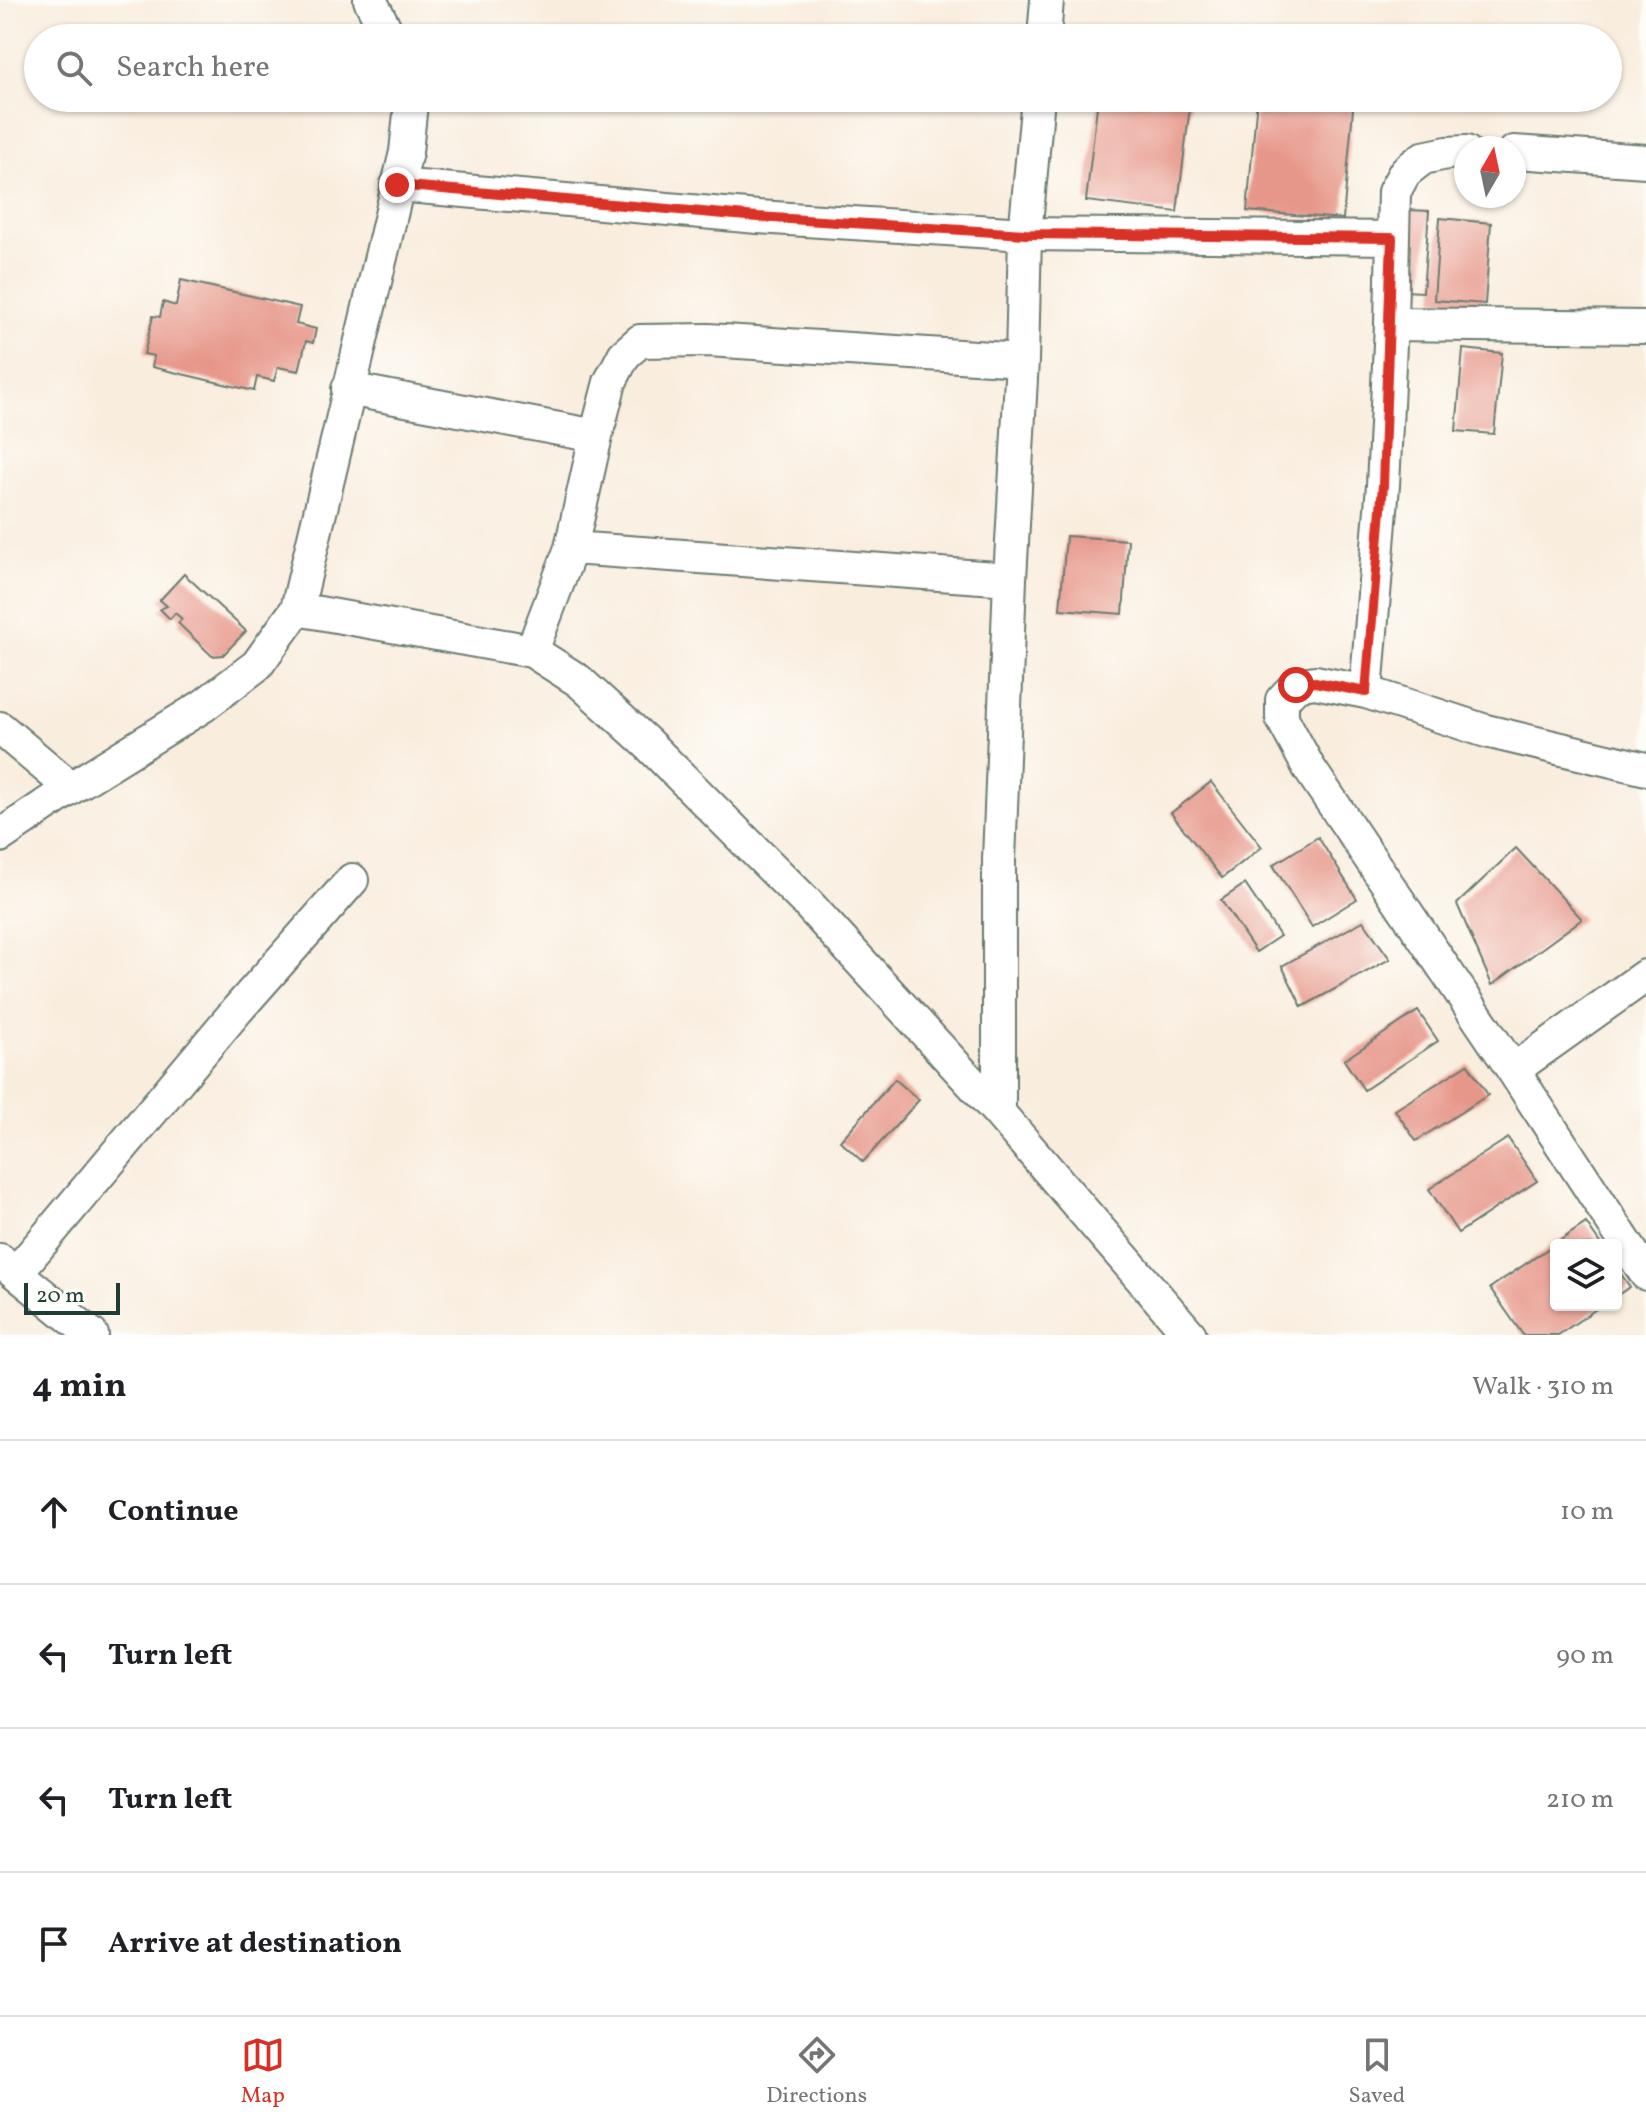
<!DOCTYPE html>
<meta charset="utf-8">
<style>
:root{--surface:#fff;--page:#f6f6f6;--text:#202124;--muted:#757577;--line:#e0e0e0;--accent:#d93025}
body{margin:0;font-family:Vollkorn,serif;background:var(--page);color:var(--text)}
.controls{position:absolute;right:24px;bottom:24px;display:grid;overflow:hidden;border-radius:8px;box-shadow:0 2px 6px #0004}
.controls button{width:72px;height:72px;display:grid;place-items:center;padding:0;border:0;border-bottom:2px solid var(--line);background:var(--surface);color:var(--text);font:40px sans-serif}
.compass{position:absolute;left:1454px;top:136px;width:72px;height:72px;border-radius:50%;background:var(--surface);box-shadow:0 2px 6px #0004;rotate:9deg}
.scale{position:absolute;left:24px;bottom:20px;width:96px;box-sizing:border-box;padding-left:8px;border:4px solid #1f3d34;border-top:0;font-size:22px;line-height:28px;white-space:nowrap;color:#1f3d34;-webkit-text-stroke:6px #fdfcf7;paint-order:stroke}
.stop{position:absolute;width:24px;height:24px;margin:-18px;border:6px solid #d93025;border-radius:50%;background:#fff}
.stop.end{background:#d93025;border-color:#fff;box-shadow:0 2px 8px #0008}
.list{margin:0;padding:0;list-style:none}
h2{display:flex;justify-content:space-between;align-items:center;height:104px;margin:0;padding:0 32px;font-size:34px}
h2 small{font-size:26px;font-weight:400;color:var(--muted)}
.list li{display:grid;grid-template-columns:52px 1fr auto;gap:24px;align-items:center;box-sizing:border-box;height:144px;padding:0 32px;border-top:2px solid var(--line)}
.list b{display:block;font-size:30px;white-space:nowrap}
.list em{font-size:26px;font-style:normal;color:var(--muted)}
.icon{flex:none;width:44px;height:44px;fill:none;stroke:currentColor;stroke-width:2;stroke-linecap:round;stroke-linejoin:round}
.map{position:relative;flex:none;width:1646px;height:1335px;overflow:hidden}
.search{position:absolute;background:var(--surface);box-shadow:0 2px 6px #0004;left:24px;right:24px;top:24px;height:88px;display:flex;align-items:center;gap:20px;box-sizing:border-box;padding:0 28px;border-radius:44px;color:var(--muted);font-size:30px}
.sheet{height:680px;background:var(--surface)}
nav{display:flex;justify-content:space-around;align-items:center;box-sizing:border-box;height:112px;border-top:2px solid var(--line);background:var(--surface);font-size:22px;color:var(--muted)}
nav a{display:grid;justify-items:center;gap:4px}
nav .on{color:var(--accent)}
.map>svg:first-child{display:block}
.building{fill:#e7978a}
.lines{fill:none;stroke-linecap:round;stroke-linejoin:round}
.minor-casing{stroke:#6b7b70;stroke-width:36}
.minor{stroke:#fff;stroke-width:32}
.route{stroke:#d93025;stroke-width:10}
</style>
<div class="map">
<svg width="1646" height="1335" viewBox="0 0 1646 1335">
<rect width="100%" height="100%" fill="#fdfcf7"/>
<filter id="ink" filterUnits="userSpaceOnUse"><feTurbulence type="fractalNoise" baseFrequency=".0125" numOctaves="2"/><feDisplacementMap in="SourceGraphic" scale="16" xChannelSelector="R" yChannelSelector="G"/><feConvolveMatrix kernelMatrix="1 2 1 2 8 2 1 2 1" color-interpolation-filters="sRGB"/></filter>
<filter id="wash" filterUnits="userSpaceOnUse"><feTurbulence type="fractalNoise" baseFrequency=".006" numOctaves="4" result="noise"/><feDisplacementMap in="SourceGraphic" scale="32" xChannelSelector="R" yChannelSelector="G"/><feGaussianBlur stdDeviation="1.8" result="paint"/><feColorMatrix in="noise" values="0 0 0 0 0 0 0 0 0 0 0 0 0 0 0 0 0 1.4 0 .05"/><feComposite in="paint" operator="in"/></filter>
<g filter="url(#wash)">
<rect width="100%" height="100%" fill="#f9edde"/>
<g id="blocks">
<path class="building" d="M1098,98H1191L1177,212L1086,201Z
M1257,98H1354L1343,219L1247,211Z
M1388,209L1429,211L1423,292L1383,290Z
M1440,218L1491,223L1485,304L1434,300Z
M181,280L300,307L296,324L316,329L313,343L306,341L299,371L278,367L274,381L257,377L254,391L152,367L154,356L144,354L153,316L160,317L163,302L176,306Z
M1463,349L1502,353L1494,434L1456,431Z
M1066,536L1128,540L1123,614L1060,609Z
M184,574L246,631L223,655L212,656L178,623L182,619L175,613L170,619L160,609L167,606L160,600Z
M1211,782L1262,847L1222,878L1171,813Z
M1318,837L1357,899L1312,927L1273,865Z
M1516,848L1582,919L1492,985L1457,904Z
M1245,884L1280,936L1256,952L1221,900Z
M1363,921L1390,959L1302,1007L1282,966Z
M1418,1011L1438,1041L1364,1090L1344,1060Z
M1468,1064L1488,1095L1416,1141L1395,1110Z
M895,1079L919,1100L863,1162L840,1141Z
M1508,1138L1537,1181L1458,1233L1429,1189Z
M1586,1223L1601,1245H1556V1305H1602L1558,1335H1523L1490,1288Z
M1616,1267L1630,1287L1616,1296Z"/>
</g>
</g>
<g filter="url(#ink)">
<use href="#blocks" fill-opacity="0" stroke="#6b7b70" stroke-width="2"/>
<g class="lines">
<g class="minor-casing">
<path id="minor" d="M370,0L390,38
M1044,38L1047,0
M1038,98L1025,234L1022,360L1010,579L999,860V1113L1190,1335
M1514,152L1646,161
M397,185L758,217L1025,234L1392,238
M1391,324L1394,192L1405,172L1423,158L1447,153L1466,152
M348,389L596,436L571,548L532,651
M596,436L610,382L624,355L640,341L708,340L1022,360
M571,548L1010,579
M297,609L532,651L579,681L647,743L808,904L999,1113
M1366,692L1383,485L1391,324L1646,327
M0,728L71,788
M1646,769L1486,731L1366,692L1315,682L1296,685L1282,700V718L1309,768L1513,1070L1646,1274
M0,836L71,788L203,706L257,665L297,609L406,152L411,104L409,98
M1513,1070L1645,976
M0,1260L92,1335
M16,1273L238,1009L352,880"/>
</g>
<use href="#minor" class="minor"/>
</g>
</g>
<g class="lines" filter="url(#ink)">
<path class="route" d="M397,185L758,217L1025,234L1392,238L1383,485L1366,692L1315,682L1296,685"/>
</g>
</svg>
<div class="controls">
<button><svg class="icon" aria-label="layers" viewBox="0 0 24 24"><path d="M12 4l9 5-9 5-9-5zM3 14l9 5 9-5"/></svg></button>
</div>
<svg class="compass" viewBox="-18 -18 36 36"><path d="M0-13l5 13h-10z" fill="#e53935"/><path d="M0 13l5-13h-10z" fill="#757577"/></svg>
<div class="scale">20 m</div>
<div class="stop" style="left:1296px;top:685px"></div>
<div class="stop end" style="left:397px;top:185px"></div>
<div class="search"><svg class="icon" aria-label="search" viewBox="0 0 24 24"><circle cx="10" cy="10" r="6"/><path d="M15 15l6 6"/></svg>Search here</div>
</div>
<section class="sheet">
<h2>4 min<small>Walk · 310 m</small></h2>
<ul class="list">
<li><svg class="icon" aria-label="ahead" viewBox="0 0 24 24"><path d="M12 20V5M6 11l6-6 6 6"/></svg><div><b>Continue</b></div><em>10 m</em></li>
<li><svg class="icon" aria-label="left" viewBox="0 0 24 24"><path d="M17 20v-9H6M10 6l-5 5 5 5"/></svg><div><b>Turn left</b></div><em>90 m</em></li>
<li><svg class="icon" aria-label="left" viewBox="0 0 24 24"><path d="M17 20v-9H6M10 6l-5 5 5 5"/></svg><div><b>Turn left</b></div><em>210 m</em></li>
<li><svg class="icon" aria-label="arrive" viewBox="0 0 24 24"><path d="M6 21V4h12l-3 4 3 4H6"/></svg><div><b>Arrive at destination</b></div></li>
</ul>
</section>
<nav>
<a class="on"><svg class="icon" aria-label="map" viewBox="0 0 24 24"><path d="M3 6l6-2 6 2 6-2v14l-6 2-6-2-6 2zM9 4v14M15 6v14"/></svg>Map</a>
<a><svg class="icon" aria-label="directions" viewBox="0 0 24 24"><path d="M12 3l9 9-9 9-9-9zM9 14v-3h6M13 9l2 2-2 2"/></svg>Directions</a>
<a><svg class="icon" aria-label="saved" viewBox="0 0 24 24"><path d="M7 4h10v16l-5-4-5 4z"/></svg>Saved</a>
</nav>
